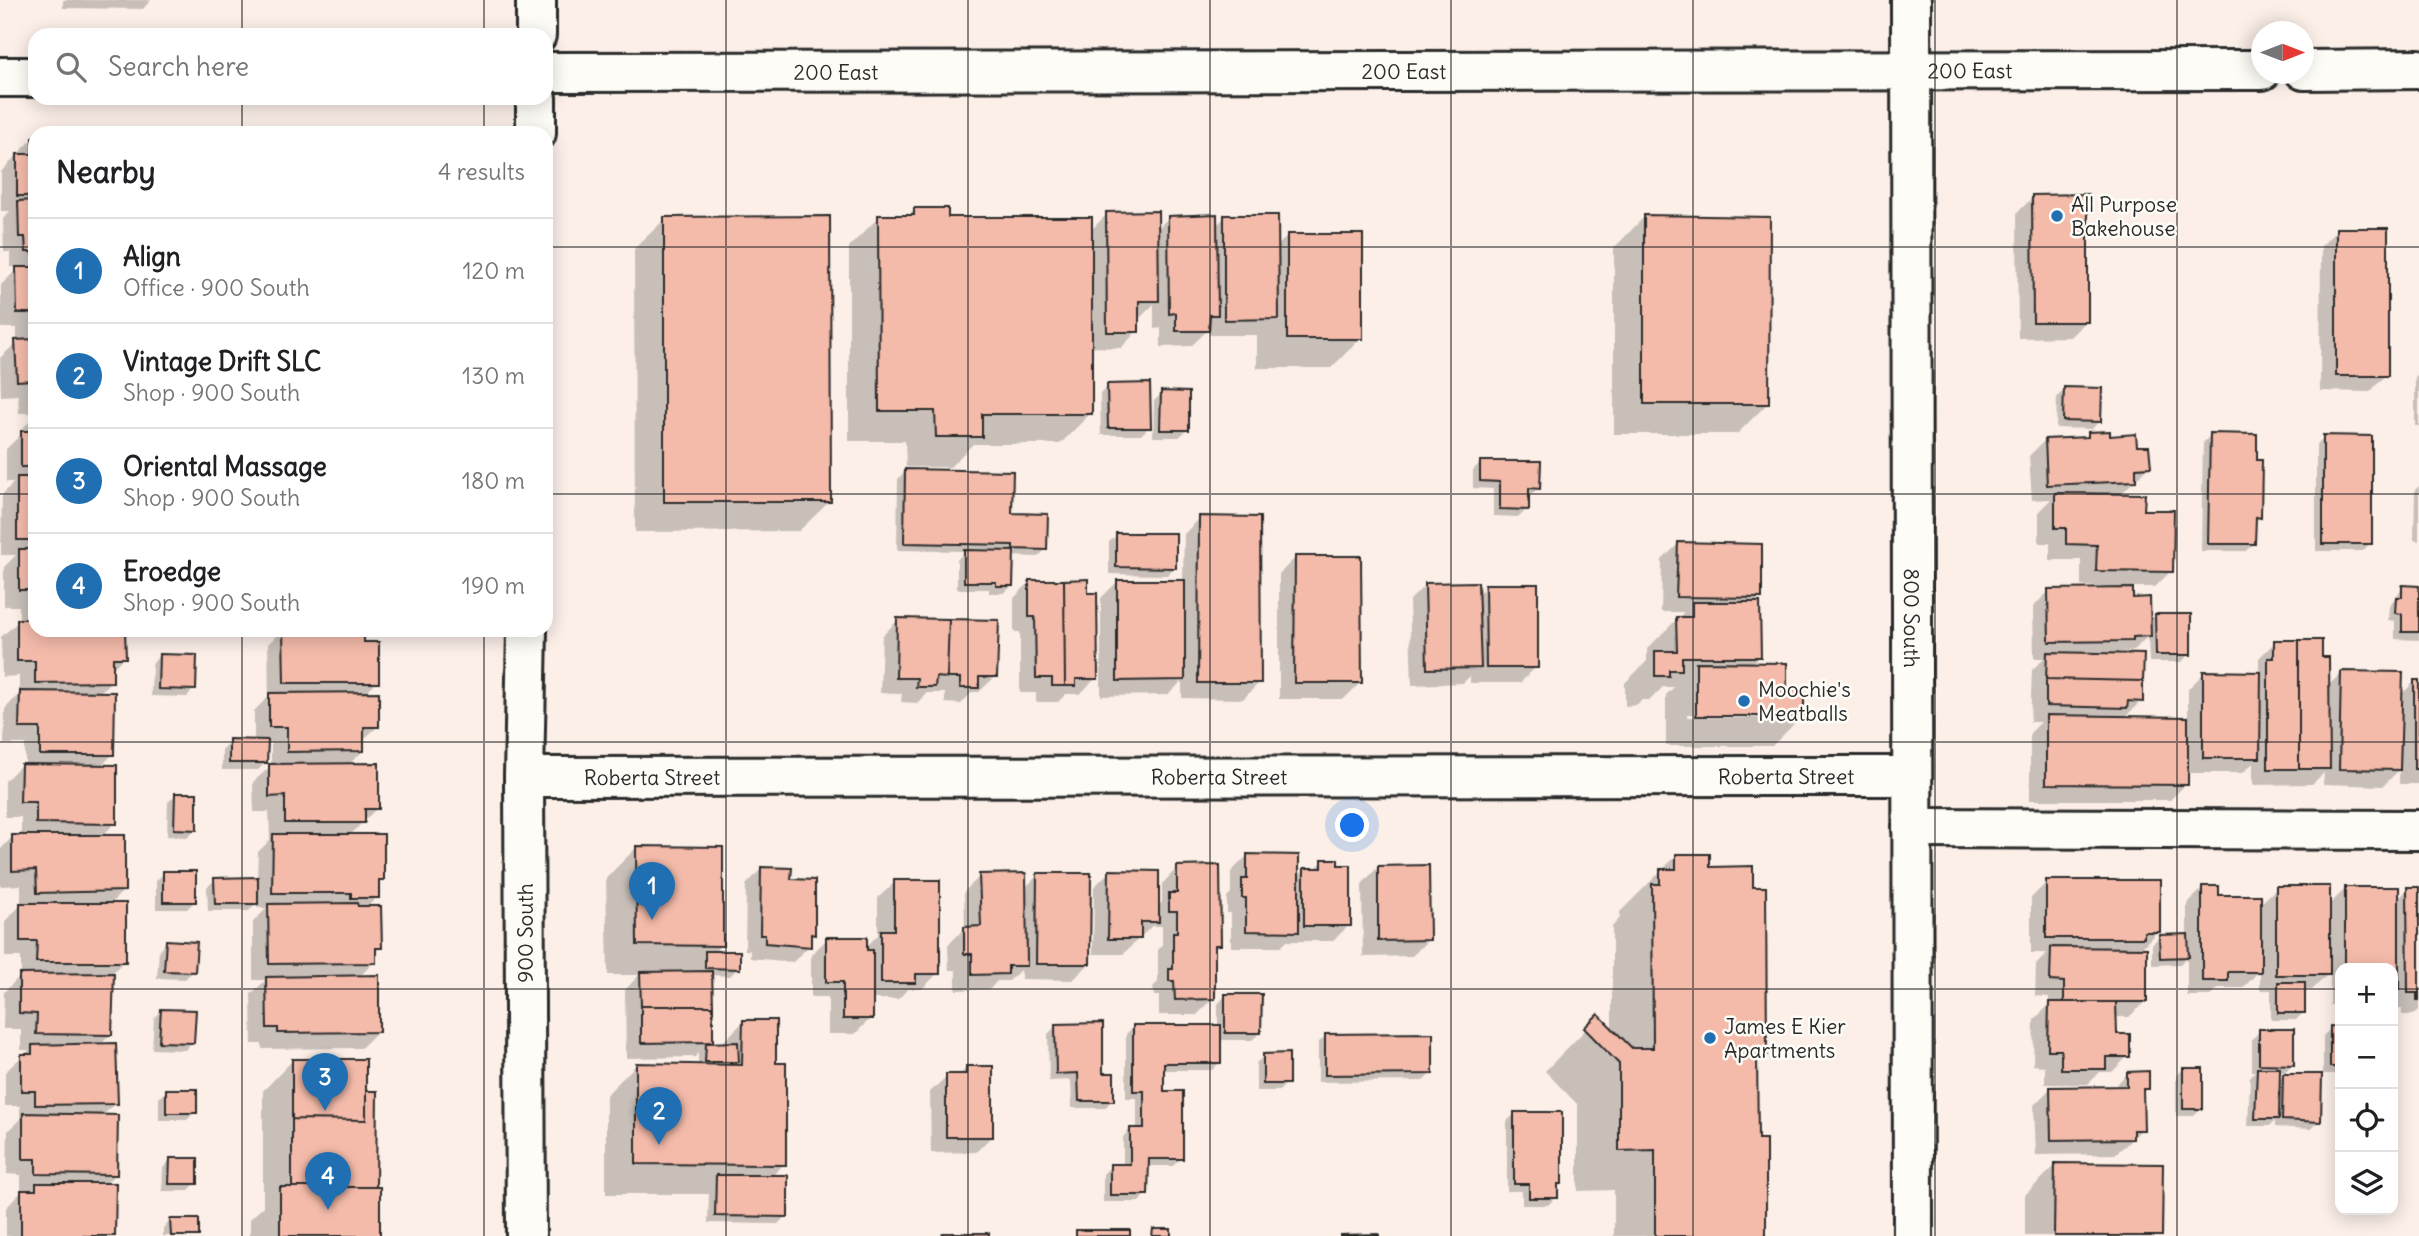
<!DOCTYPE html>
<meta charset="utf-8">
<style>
:root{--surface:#fff;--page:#f6f6f6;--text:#202124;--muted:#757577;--line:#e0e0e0;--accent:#1f6fb2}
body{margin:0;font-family:Delius,sans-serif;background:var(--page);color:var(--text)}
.controls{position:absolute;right:21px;bottom:21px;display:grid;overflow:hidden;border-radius:14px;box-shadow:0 4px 18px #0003}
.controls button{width:63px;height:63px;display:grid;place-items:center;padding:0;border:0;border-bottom:2px solid var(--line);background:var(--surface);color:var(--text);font:35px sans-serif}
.compass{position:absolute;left:2251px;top:21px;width:63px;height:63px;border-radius:50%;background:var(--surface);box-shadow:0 4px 18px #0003;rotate:90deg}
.you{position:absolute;left:1353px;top:826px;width:24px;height:24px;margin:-18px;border:5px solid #fff;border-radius:50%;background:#1a73e8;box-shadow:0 0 0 10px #1a73e833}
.badge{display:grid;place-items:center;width:46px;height:46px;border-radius:50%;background:var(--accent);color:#fff;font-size:23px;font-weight:700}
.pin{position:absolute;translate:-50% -58px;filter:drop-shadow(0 2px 4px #0008)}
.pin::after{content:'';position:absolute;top:37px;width:24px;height:21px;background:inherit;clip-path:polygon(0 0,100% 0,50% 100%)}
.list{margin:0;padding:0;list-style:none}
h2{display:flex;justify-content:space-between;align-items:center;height:91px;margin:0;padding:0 28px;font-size:30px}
h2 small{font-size:23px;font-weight:400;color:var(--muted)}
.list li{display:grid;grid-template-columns:46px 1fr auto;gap:21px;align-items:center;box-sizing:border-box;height:105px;padding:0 28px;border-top:2px solid var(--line)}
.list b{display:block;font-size:26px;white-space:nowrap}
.list p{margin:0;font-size:23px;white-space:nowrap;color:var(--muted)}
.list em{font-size:23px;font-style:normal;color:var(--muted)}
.icon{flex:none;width:38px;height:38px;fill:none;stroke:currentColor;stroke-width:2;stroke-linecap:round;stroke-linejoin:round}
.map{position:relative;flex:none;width:2419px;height:1236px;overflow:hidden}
.search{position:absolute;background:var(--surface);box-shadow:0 4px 18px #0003;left:28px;top:28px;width:525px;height:77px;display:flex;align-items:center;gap:18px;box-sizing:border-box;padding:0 24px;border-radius:21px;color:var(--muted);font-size:26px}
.panel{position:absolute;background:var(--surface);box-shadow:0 4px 18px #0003;left:28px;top:126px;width:525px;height:511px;border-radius:21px}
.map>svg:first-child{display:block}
.shadow{fill:#0003;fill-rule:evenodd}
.building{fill:#f4bbaa;stroke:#2b2b2b;stroke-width:2}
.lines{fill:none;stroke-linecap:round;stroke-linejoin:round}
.minor-casing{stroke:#2b2b2b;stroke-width:44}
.major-casing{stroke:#2b2b2b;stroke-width:44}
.minor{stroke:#fdfcf7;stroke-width:38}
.major{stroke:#fdfcf7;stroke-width:38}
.grid{fill:none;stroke:#2b2b2b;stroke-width:2;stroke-opacity:0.55}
.poi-dot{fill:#1f6fb2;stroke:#fdfcf7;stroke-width:2.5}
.labels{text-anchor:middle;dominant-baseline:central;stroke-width:5;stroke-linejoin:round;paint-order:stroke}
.street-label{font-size:21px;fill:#2b2b2b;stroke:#fdfcf7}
.poi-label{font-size:21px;fill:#2b2b2b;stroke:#fdfcf7;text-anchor:start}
</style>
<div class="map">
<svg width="2419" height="1236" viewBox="0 0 2419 1236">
<rect width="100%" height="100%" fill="#fbefe8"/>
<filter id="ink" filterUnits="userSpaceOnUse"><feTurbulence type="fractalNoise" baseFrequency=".0143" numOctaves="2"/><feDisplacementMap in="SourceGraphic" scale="14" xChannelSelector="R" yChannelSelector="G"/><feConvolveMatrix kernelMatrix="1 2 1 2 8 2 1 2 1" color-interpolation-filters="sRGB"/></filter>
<g filter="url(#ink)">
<path class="shadow" d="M63,0H151L143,9L63,8Z
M32,139H35V413H19L18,395L1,396L0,358L17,342V328H1V285L19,267H10V252H4L3,219L10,211H1V172Z
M2033,197L2086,321L2070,337L2018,338L2017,213Z
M915,209L946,219L1090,231L1107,214L1156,230L1168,218L1215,227L1225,217L1276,247L1288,236L1361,338L1331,368H1257V335H1209V329L1191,346L1161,347V328L1154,329V304L1141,317H1137V331L1121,348L1090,347L1091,413L1060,444H973L950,467H906L905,441H849V247L879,217H908Z
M1644,217L1767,404L1737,434H1614V248Z
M665,219L830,501L799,531L635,532L634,249Z
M2337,230L2386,375L2370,392L2320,391L2321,246Z
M2419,373V426H2415V377Z
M1108,386L1149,427L1141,435H1101L1100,394Z
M2065,389L2099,421L2092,429L2056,428L2057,397Z
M1162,393L1187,430L1179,437H1153L1154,401Z
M35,416V630H124V657L111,670V681L99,693L113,754L101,766L115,823L101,837L124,890L109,905L124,961L112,973L110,1035L100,1045L116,1103L102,1116L115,1174L104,1185L113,1236H6V1208L24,1189H21V1175L7,1174L8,1131L20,1119V1106H5V1072L29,1050H21V1029H3L4,992L21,975V957H5V921L21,905V885L0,886V850L12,837H21V817H5V781L21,765H25V744H4L5,709L19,694V676L2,677L1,637L19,621V606H4V567L16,555H1L2,495L14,482H6V449L23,433V428Z
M2088,434L2108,438L2135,448L2149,466L2119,496L2142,511L2171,571L2155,587H2131V600L2149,623L2156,615L2189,654L2182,662H2149L2148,636L2133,651L2119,652L2116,655L2141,701L2124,718H2188V689L2204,673H2255L2259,670V658L2275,642L2320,659L2328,686L2341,673L2401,695L2415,681H2419V784H2399V770L2383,786L2323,784L2324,773L2312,784L2253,785V763L2243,773H2186V784L2170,800H2030V733L2041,722H2030L2032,670L2044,658H2034L2033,607L2049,591L2102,590V587L2081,586V560H2050V543H2039V511L2051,499L2032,500L2029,456L2045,440L2084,439Z
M2211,435L2255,461L2259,517L2254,522V543L2246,551H2201L2203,443Z
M2324,437L2370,543L2363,551H2316V445Z
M1481,462L1538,488L1531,495H1527V509L1519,517L1493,516V489L1473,488V470Z
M905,471L1010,515L1046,549L1038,557L1012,556V586L1004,593H989V589H957V560L965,551L897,550L898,479Z
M2419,486V541L2414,540L2415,490Z
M1200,518L1259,683L1243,699L1182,698V681L1168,695L1101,696V598L1117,582H1183L1184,534Z
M1117,535L1175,567L1167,575L1109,574V542Z
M1678,544L1760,597L1754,604L1759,656L1751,665L1785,691L1802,716L1772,746H1666V695L1674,687H1663L1650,700H1642L1636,705L1625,706V683L1647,661V649L1684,612H1661L1662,560ZM1687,714H1757V718L1687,717Z
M1295,558L1360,683L1344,699H1279V574Z
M1030,582L1096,678L1080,694H1066L1058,702H1036V693H1020V632H1014V598Z
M1425,585L1477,595L1486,586L1536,667L1520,683H1470V676L1463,683L1412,685L1409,601Z
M2403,587L2419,588V640L2395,639V621L2388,620L2389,606Z
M898,620L996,676L979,692H972L961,704L945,703V693H927L917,703L901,702L902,694L880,693L882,636Z
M282,630H363V644L377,682L365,694L377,727L362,741L363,751L348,765L377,808L349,836L383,879L377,885V897L366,908L380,948L374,953V962L359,977L377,1032L361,1048L262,1049V1044H252L251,994L266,980H253V922L267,908H257V903L249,911H208L207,887L215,880L257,879L258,852L270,840L269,812H254L253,782L271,766V743H266V762L258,770H222V749L230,741H254V711L269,696L268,644Z
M159,656L194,689L187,697L151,696L152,664Z
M176,795L196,829L188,837L167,836L168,802Z
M637,847L721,945L713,953L738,968L730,976L710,975L711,1041L707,1044H721L744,1021L774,1065L784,1164L771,1177L786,1216L778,1224L708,1223L709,1194H606V1095L637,1064L698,1066V1053L695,1057L626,1058L625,990L639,975H608L606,878Z
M1247,856L1297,877L1305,869H1315L1323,861L1349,925L1333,941H1287L1281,947H1231V913H1227V897L1231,893V872Z
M1676,856L1708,868L1765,1055L1756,1064V1141L1764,1236H1614V1190L1578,1191V1105L1545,1071L1598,1017L1612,1031V927L1620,918V912Z
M1178,867L1219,944L1213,950V998L1197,1015H1159V996H1154L1153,987L1158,982V950L1162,946V926H1152L1123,954H1093L1094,887L1110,871L1157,907L1162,902V884Z
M1378,867L1428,940L1412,956L1363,957L1362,884Z
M762,868L789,881L813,934L809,938V946L793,962L750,958V950H745L746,885Z
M164,873L194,902L187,909H156V881Z
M1038,875L1089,964L1073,980L1021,979V969L1009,981H997L990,989L956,990V970H949L948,945L965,928L964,892L980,876L1025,888Z
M895,882L938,973L922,989H908L898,999H871V1018L855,1034H828V997H811V955L827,939L865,948L878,935V898Z
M2047,882L2158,931L2139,950L2146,1001L2129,1017H2115V1036L2128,1056L2112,1072H2100L2088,1084H2045V1066L2033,1065L2034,1020L2049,1005V997L2035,996L2036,965L2047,953H2031V898Z
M2203,888L2218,897L2259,905L2277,888L2328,906L2346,888L2397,900L2408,889H2419V1010L2413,1015H2402V1009H2393V968H2340V1005H2330V972L2312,990H2303L2304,1012L2296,1020H2271V990H2260V970L2243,988H2219L2210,996H2187V957L2180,964L2152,965V944L2160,936L2187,935V904Z
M167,942L193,971L185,979L157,978L159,950Z
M1225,996L1260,1033L1252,1040H1220V1062L1212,1070H1163V1093L1181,1158L1173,1166H1147L1146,1194L1139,1202H1103V1174L1111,1166H1123V1137L1130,1129H1137V1098H1126V1034L1134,1026H1218V1004Z
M161,1011L192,1042L185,1050L152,1049L154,1019Z
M1056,1026L1102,1075L1112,1100L1105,1108H1072L1071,1080L1049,1081L1048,1034Z
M2331,1028H2340V1074H2323V1036Z
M2260,1031L2293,1064L2285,1072H2278V1081L2284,1076L2319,1122L2311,1129L2275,1127V1121L2270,1126H2248L2250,1077L2255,1071H2252V1039Z
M1326,1036L1431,1074L1423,1081L1318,1082V1043Z
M1264,1056L1287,1083L1279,1091H1256V1063Z
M293,1060L374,1189L378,1236H250V1219L263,1207V1091Z
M967,1067L992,1136L976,1152L931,1153L930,1092L947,1076H959Z
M2183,1069L2201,1108L2193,1116H2176V1077Z
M2127,1074L2147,1088L2142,1093V1129L2126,1145L2115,1154L2036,1155L2034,1105L2050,1089L2113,1088Z
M167,1090L195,1112L187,1120H159V1098Z
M1515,1114L1560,1184L1556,1188V1197L1548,1205H1522V1191H1507V1121Z
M170,1160L196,1183L188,1191H162L163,1168Z
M2056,1165L2160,1236H2025V1195Z
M171,1220L197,1236H163V1228Z"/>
<path class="building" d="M32,137H35V196H17V154H32Z
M2088,194V322H2033L2032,195Z
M35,200V259H34L33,252H26L25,237H19L18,201Z
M914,208H948V217H1092V414H982V437H936L935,411H879L878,215H914Z
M1158,211L1159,301H1139V332H1107L1106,212Z
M1217,214L1218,315H1210L1209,331H1176V313L1169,314L1168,216Z
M1224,215H1278L1279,319L1224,320Z
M1644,215L1770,217L1769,404H1644Z
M830,216L831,502H664V217Z
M2336,228H2388V376H2336Z
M1287,234H1363V339H1287Z
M16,267H35V329H33V313H17Z
M35,339V398H34L33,380L17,381L15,340Z
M1150,383L1151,428H1108L1107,384Z
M2064,387L2102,388L2101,422L2063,421Z
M1161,391L1189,392V430H1160Z
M21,431H35V467H21Z
M2110,431V436L2136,434L2137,446H2149L2151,467L2136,468V481L2047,485L2045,439L2088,437V432Z
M2210,433L2257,434V460H2262L2261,518L2256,517L2255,544H2208Z
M2323,435L2372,436V544H2323Z
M1480,461H1541L1540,489L1529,488V510L1500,509V482L1480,481Z
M905,469L1013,471L1012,513L1048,514L1047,550L1013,549V545L904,543Z
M17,477H35V540H17Z
M2055,493L2145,494L2144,510H2174L2173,572L2096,571L2097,545L2066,544V528H2055Z
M1199,516L1260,517L1261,683H1198Z
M1116,533H1176V568L1116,567Z
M1678,542L1762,544V598L1676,597Z
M19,549H35V611V590H19Z
M964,550L1014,551L1013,586H996V582H964Z
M1295,556H1361L1362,683H1294Z
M1088,579V593H1097L1098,679H1076V686H1065L1064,580Z
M1029,580H1064L1065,686H1052V678H1036L1035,617H1029Z
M1117,580H1185V680L1117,681Z
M1478,582L1481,668L1427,669L1425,583Z
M1485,584H1538V668H1486Z
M2402,585L2419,586V632H2402V614L2395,613L2396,597H2402Z
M2133,588V598L2150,597L2151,636L2133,637V641L2049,642L2048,589Z
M1692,602H1760L1761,657H1682V670H1669V676H1655V651H1677L1676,617H1692Z
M2155,614H2191V655H2156Z
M897,618L949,619L947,678L936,677L935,687H916L917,678H896Z
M17,619H35V630H125L126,658H113V682L35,683V661H17Z
M949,619L999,620L997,677H979V688H960V678H947Z
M283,630H364V642H379V683H284Z
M2274,640H2299V769H2268V658H2274Z
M2299,640H2322V657H2329L2330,769H2299Z
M2047,652L2144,654L2143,681L2046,679Z
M159,654L197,655L196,690L158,689Z
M1696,662L1787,663V689H1804V716H1696Z
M2203,671L2261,672L2260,758H2203Z
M2341,671L2403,672L2400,770L2339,769Z
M2046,679L2143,681V702L2128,701L2127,708L2046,706Z
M2414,680H2419V769H2414Z
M20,691L115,692L114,755H40V728H19Z
M379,692V727H364V751L287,752V727H269V693Z
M2046,715L2188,717V785L2046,784Z
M229,739L268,740L267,763H229Z
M379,763V809H365V823H285V796L269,797V764Z
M21,764L117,765V824L36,823V802H20Z
M175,793H197V830L174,829Z
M273,834H384V880H379V898H351V893H272Z
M12,835H125V891L37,893L36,870L12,871Z
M636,846L723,847V946L637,945Z
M1247,854L1299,855V932L1246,931V898H1242V879H1247Z
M1676,854H1710V867L1753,866V887H1766L1767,1055H1757L1758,1139H1766V1236H1655V1150L1619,1151V1064L1584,1028L1598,1014L1632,1048H1653L1652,884H1660V869H1676Z
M1322,859H1338V865H1351V926H1304V868H1322Z
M1220,865L1221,945H1215V999L1175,1000L1174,981H1169V969H1173V932H1177V911H1169V893H1177V866Z
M1429,865L1430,940L1378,941V866Z
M761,867L792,868L791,879L815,880V935L811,934V947L765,943V935H760Z
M1109,870L1159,871V922H1141V939H1108Z
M163,871H196V902H163Z
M1026,873L1027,966H1008V974L972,975V954H964V927L981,926L979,874Z
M1037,873H1091L1090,964H1036Z
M258,877V904H215L214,878Z
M894,880H940V974H916V983H881V930H894Z
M2046,880H2160V932H2144V938H2046Z
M2202,886H2219V895H2261V972H2228V981H2202Z
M2276,886H2330V975H2276Z
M2345,887H2399V990H2393V968H2345Z
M2407,887H2419V1000H2417V993H2408Z
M20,903H126V962H36L37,941H20Z
M357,903L358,906H381L382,948H376V963L269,964L268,904Z
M2188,934L2189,957L2160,958L2159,935Z
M826,937H867V950H873V1019H843V982H826Z
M166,940L197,942L195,972L164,971Z
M2051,947L2147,948V1002H2064V982L2050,981Z
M705,951H740V969L705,968Z
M712,971L713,1006H641L640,972Z
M114,973L112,1035L36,1034L37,1014L19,1013V974Z
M379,975V1032L278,1033V1028H267L266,977Z
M2278,982H2305V1013H2278Z
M1225,994H1262L1261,1033H1225Z
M2049,1002H2116L2117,1034H2130V1057H2106V1069H2061V1050H2048Z
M641,1006H713V1042L641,1043Z
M161,1009L196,1010L194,1043L159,1042Z
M743,1020H776V1063H786V1165L636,1164V1063L742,1065Z
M1103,1023V1073H1114V1101H1079L1078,1073L1056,1074L1055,1024Z
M1133,1025H1221V1063H1164V1091H1183V1159H1149L1148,1195H1110V1164H1130V1128H1144V1091H1133Z
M2330,1026L2340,1027V1067H2330Z
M2259,1029H2294V1065L2259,1064Z
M1433,1033V1074L1325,1075V1034Z
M738,1042L739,1062H705L706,1043Z
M116,1043L118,1104L35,1105V1091H21V1054H32V1045Z
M1289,1053V1084H1263V1054Z
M292,1059H366V1120L292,1119Z
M966,1066H993V1137H946V1074H966Z
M2183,1068H2203V1109H2183Z
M2257,1068H2280L2279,1119H2255Z
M2149,1071V1089H2143L2144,1130H2133V1139L2051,1140L2050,1087L2127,1086V1072Z
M2283,1074H2322L2321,1122L2282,1120Z
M166,1089H197V1113H166Z
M366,1091H377L376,1187H292V1119L366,1120Z
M1514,1112H1562V1184H1558V1198H1529V1184H1514Z
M23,1113L118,1115L117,1175L36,1174V1159H23Z
M170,1158H198V1184H169Z
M2055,1163L2163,1164L2162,1236H2054Z
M716,1175H788V1217L715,1216Z
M36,1183H116L115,1236H21V1190H36Z
M280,1187H380V1236H280Z
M170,1219H199V1236H171Z
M1153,1229H1171V1236H1152Z
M1076,1230H1130V1236H1076Z
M943,1233H989V1236H942Z
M1379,1234V1236H1340V1235Z"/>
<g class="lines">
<g class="minor-casing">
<g id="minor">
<path d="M536,0V35"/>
<path d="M2304,70L2419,69"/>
<path id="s1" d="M546,72L2262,70"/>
<path d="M0,77H35"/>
<path d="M536,98V133"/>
<path id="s2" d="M524,777L1912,776"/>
<path d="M1912,828L2419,830"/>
<path d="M526,1236L524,777L527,630"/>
</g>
</g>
<g class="major-casing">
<g id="major">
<path id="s3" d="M1911,0L1913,1236"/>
</g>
</g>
<use href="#minor" class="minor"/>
<use href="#major" class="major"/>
</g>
</g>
<path class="grid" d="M242,0V35M484,0V35M726,0V1236M968,0V1236M1210,0V1236M1451,0V1236M1693,0V1236M1935,0V1236M2177,0V1236M242,98V133M484,98V133M0,247H35M546,247H2419M0,494H35M546,494H2419M242,630V1236M484,630V1236M0,742H2419M0,989H2340M2393,989H2419"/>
<g class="poi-dot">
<circle cx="2057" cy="216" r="7"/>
<circle cx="1744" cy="701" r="7"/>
<circle cx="1710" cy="1038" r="7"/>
</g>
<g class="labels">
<g class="street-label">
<text stroke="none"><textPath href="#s1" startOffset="290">200 East</textPath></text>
<text stroke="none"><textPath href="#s1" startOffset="858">200 East</textPath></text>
<text stroke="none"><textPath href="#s1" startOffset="1424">200 East</textPath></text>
<text stroke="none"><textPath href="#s3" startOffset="618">800 South</textPath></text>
<text stroke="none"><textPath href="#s2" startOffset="695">Roberta Street</textPath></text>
<text stroke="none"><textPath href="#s2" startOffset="1262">Roberta Street</textPath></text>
<text stroke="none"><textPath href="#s2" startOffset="128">Roberta Street</textPath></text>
<text transform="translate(525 933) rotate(-90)">900 South</text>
</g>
<g class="poi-label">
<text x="2071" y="204">All Purpose<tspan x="2071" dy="24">Bakehouse</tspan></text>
<text x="1758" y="689">Moochie's<tspan x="1758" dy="24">Meatballs</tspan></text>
<text x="1724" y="1026">James E Kier<tspan x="1724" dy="24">Apartments</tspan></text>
</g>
</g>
</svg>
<div class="controls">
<button>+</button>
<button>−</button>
<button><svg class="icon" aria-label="locate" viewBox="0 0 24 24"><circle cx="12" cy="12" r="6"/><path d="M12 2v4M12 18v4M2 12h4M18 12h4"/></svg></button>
<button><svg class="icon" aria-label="layers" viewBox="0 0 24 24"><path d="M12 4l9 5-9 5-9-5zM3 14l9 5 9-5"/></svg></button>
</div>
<svg class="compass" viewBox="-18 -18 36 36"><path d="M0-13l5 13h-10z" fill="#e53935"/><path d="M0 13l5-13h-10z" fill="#757577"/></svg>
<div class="you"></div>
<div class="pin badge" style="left:652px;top:920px">1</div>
<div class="pin badge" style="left:659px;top:1145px">2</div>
<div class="pin badge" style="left:325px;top:1111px">3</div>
<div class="pin badge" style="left:328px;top:1210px">4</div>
<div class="search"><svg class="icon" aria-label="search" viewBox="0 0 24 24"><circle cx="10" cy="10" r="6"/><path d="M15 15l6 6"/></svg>Search here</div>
<section class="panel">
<h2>Nearby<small>4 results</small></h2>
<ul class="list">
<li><span class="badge">1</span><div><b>Align</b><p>Office · 900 South</p></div><em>120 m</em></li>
<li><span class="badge">2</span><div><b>Vintage Drift SLC</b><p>Shop · 900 South</p></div><em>130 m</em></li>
<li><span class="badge">3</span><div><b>Oriental Massage</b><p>Shop · 900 South</p></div><em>180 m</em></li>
<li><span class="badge">4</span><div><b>Eroedge</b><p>Shop · 900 South</p></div><em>190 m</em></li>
</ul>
</section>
</div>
